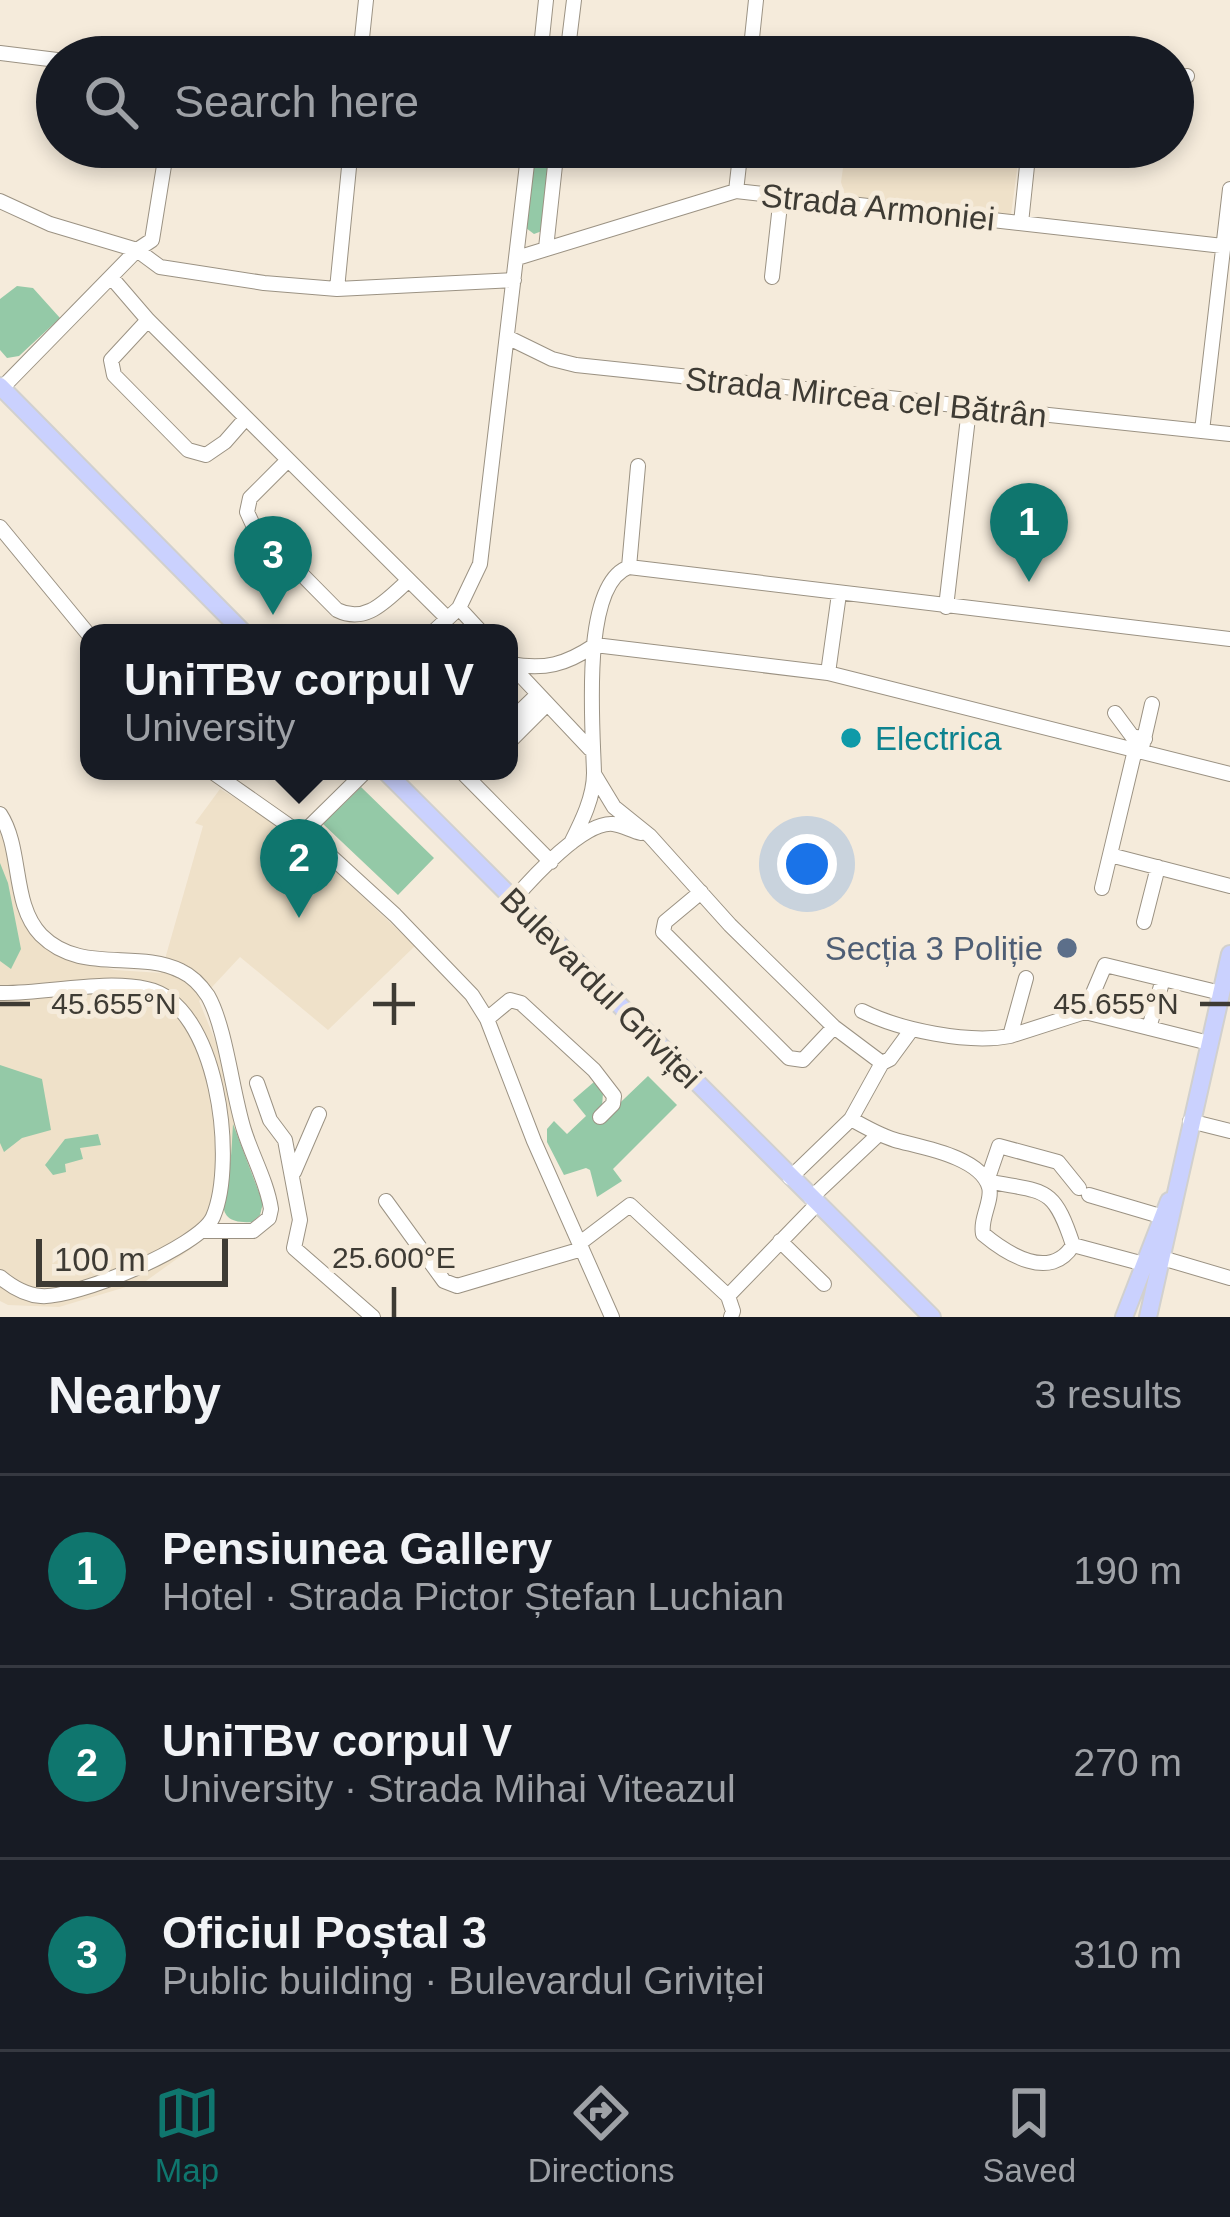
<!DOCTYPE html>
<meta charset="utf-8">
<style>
:root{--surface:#171b24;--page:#20242c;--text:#f1f3f6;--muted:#9ea1a6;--line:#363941;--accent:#0f766e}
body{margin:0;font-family:Arial,sans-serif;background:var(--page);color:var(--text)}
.scale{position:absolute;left:36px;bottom:30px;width:192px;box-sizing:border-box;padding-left:12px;border:6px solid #3e3b34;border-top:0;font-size:33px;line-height:42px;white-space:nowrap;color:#3e3b34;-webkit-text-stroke:9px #f5ebdb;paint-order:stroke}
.you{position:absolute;left:807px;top:864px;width:42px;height:42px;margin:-30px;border:9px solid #fff;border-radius:50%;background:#1a73e8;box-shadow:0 0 0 18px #1a73e833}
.badge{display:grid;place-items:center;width:78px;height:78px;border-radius:50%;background:var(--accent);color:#fff;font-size:39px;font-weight:700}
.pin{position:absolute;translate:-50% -99px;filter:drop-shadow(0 3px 6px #0008)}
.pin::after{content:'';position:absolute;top:63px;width:42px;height:36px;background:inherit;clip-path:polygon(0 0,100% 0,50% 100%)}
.popup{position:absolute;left:80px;top:624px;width:438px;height:156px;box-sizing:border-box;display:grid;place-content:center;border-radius:24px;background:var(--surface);filter:drop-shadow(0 3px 9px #0005);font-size:39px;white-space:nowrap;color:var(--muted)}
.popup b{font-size:45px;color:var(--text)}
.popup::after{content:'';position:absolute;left:50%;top:100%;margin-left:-24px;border:24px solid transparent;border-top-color:var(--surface)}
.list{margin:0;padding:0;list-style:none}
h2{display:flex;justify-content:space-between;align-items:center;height:156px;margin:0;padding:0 48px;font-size:51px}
h2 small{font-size:39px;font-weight:400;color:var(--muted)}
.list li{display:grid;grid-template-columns:78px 1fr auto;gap:36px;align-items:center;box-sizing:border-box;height:192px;padding:0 48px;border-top:3px solid var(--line)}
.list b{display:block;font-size:45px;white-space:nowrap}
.list p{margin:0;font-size:39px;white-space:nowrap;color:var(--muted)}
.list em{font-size:39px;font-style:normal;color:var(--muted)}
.icon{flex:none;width:66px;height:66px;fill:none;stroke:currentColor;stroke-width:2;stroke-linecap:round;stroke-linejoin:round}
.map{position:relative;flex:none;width:1230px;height:1317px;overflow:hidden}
.search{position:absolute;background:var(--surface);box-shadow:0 6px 18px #0003;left:36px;right:36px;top:36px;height:132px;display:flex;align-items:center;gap:30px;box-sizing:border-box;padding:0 42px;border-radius:66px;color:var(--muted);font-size:45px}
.sheet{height:732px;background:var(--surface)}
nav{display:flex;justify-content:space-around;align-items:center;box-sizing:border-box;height:168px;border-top:3px solid var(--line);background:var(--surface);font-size:33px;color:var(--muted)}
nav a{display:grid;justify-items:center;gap:6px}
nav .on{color:var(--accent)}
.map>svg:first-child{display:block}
.built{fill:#efe1c9}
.green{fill:#94c9a7}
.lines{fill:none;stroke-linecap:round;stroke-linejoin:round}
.minor-casing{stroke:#9b9283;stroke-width:16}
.major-casing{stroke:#d1d0ce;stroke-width:20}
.minor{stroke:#fff;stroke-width:14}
.major{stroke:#cad1fe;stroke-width:16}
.ticks{fill:none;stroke:#3e3b34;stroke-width:4.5}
.culture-dot{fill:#0f9aa8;stroke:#f5ebdb;stroke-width:4.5}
.service-dot{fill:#5c6f8a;stroke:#f5ebdb;stroke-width:4.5}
.labels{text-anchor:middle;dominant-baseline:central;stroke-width:10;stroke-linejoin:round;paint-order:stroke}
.street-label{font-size:33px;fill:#3e3b34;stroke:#f5ebdb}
.culture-label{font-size:33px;fill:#0d838f;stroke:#f5ebdb;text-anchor:start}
.service-label{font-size:33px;fill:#4e5e75;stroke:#f5ebdb;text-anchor:end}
.ticks-label{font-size:30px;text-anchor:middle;fill:#3e3b34;stroke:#f5ebdb;stroke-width:10;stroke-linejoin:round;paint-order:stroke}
</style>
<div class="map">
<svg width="1230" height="1317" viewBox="0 0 1230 1317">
<rect width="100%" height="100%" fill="#f5ebdb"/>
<path class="built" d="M846,147H1015L1018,162L1011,215L845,196L841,182Z
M220,789L295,833L415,946L328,1030L240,957L199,1001L217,1045L238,1134L236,1167L225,1212L202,1226L192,1248L146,1281L59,1307L8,1305L0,1301V825L33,935L60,956L115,970L161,973L203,826L195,823Z"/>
<path class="green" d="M533,147H554L542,231L534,234L526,228Z
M17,286L33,288L60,318L19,356L7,358L0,350V299Z
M361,787L434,858L398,895L323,824Z
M0,863L8,883L21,949L11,969L0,961Z
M0,1065L42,1079L51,1130L22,1138L4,1152L0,1143Z
M648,1076L677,1105L613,1169L622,1181L597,1197L590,1170L586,1168L564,1175L547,1142V1129L554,1121L567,1134L586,1116L573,1100L594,1082L603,1093L601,1121Z
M233,1124L263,1203L260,1215L252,1222C208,1225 227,1192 230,1164C232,1151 232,1137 233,1124Z
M98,1134L101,1145L80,1148L83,1159L65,1164L66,1172L53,1175L45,1165L65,1139Z"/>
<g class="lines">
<g class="minor-casing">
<path id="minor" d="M0,53L57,60
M360,57L366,0
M540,57L546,0
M567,57L574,0
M750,57L756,0
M1173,80L1187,76
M736,191L741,147
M0,201L50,224L137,250L160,267L264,283L337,289L514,280
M1021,223L1029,147
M546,248L557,147
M517,258L736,191L1223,246
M111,277L148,320L447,618
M772,277L781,196
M337,289L351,147
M148,320L111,360L114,375L188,450L206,455L225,442L246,418
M507,337L552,359L576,365L1230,434
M2,388L137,250L152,240L167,147
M1202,431L1230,189
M288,460L250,498L247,512L253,525L337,610C367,625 387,599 409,580
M0,527L89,635
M629,567L638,466
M946,607L969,409
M459,608L482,633
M432,633L459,608L480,564L529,147
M509,663L590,749
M510,664C545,670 565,665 595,645L828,673L1230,774
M828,673L839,594
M1115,713L1132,736L1145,739
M509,722L538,694
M509,742L547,704
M1141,752L1152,704
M211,771L325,851L395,915L472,995L487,1019L534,1141L612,1317
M461,771L551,862
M594,774L614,807L650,836L730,925L834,1027L882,1063
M0,814C23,849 11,904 41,935C81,975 136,949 181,971C192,976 202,987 208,996C226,1028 232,1092 244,1130C252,1156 267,1182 271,1209L269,1218L253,1231H203
M303,833L366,771
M571,843C582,821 594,797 594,773C593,729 580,584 629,567L1230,639
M1110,855L1230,886
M1102,888L1135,750
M701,892L665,922L663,932L789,1058L803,1060L834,1027
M514,899C532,878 584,821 613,824C622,825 632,831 641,833
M1144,922L1158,867
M0,993C45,994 104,979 147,989C218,1004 237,1161 213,1217C200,1247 74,1299 41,1296C25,1295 12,1287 0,1277
M862,1011C900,1030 968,1044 1010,1036L1026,978
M1085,1012L1105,965L1221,993
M487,1019L510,1000L521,1003L594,1070L614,1096L613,1104L600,1117
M1149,1028L1163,979
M1010,1036L1085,1012L1209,1043
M257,1083L270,1120L285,1140L300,1220L294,1248L373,1317
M851,1119C865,1127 879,1135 895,1140C919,1147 980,1156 989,1187C993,1200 980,1218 983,1234C1007,1254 1051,1282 1073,1245L1144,1264
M1190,1121L1230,1131
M294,1172L319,1114
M790,1178L851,1119L882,1063L890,1059L912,1029
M1089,1195L1160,1216
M811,1198L879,1134
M386,1201L444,1281L457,1286L582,1249
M780,1241L824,1284
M580,1243L630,1205L728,1296L733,1311L731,1317
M1073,1245C1053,1184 1045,1193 987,1181L999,1146L1058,1162L1079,1188
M1162,1258L1230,1278
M728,1296L817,1204"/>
</g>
<g class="major-casing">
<path id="major" d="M0,386L244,633
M385,771L932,1317
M1124,1317L1169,1201
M1148,1317L1230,954"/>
</g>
<use href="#minor" class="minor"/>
<use href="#major" class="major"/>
</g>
<path class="ticks" d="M394,983V1025M0,1004H30M373,1004H415M1200,1004H1230M394,1287V1317"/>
<circle class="culture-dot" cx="851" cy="738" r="12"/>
<circle class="service-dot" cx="1067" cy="948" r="12"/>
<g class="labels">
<g class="street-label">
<text transform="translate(878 207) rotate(6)">Strada Armoniei</text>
<text transform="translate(866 397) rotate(6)">Strada Mircea cel Bătrân</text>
<text transform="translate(601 988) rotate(45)">Bulevardul Griviței</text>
</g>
<g class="culture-label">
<text x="875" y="738">Electrica</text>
</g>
<g class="service-label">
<text x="1043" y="948">Secția 3 Poliție</text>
</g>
</g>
<g class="ticks-label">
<text x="114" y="1014">45.655°N</text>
<text x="1116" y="1014">45.655°N</text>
<text x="394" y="1268">25.600°E</text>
</g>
</svg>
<div class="scale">100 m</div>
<div class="you"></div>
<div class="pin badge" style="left:1029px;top:582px">1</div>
<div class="pin badge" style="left:299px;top:918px">2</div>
<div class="popup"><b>UniTBv corpul V</b>University</div>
<div class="pin badge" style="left:273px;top:615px">3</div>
<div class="search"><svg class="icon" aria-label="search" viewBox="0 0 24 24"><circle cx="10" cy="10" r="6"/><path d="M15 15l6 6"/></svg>Search here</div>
</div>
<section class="sheet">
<h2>Nearby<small>3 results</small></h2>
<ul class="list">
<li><span class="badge">1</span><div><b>Pensiunea Gallery</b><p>Hotel · Strada Pictor Ștefan Luchian</p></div><em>190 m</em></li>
<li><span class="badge">2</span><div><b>UniTBv corpul V</b><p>University · Strada Mihai Viteazul</p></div><em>270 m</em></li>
<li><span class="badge">3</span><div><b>Oficiul Poștal 3</b><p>Public building · Bulevardul Griviței</p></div><em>310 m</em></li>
</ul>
</section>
<nav>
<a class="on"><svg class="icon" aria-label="map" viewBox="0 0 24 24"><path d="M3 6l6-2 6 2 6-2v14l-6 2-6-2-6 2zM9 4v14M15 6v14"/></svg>Map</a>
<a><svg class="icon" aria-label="directions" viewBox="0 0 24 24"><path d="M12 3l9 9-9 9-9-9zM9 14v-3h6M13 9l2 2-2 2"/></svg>Directions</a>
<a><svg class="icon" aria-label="saved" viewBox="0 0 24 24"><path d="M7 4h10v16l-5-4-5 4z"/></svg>Saved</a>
</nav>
